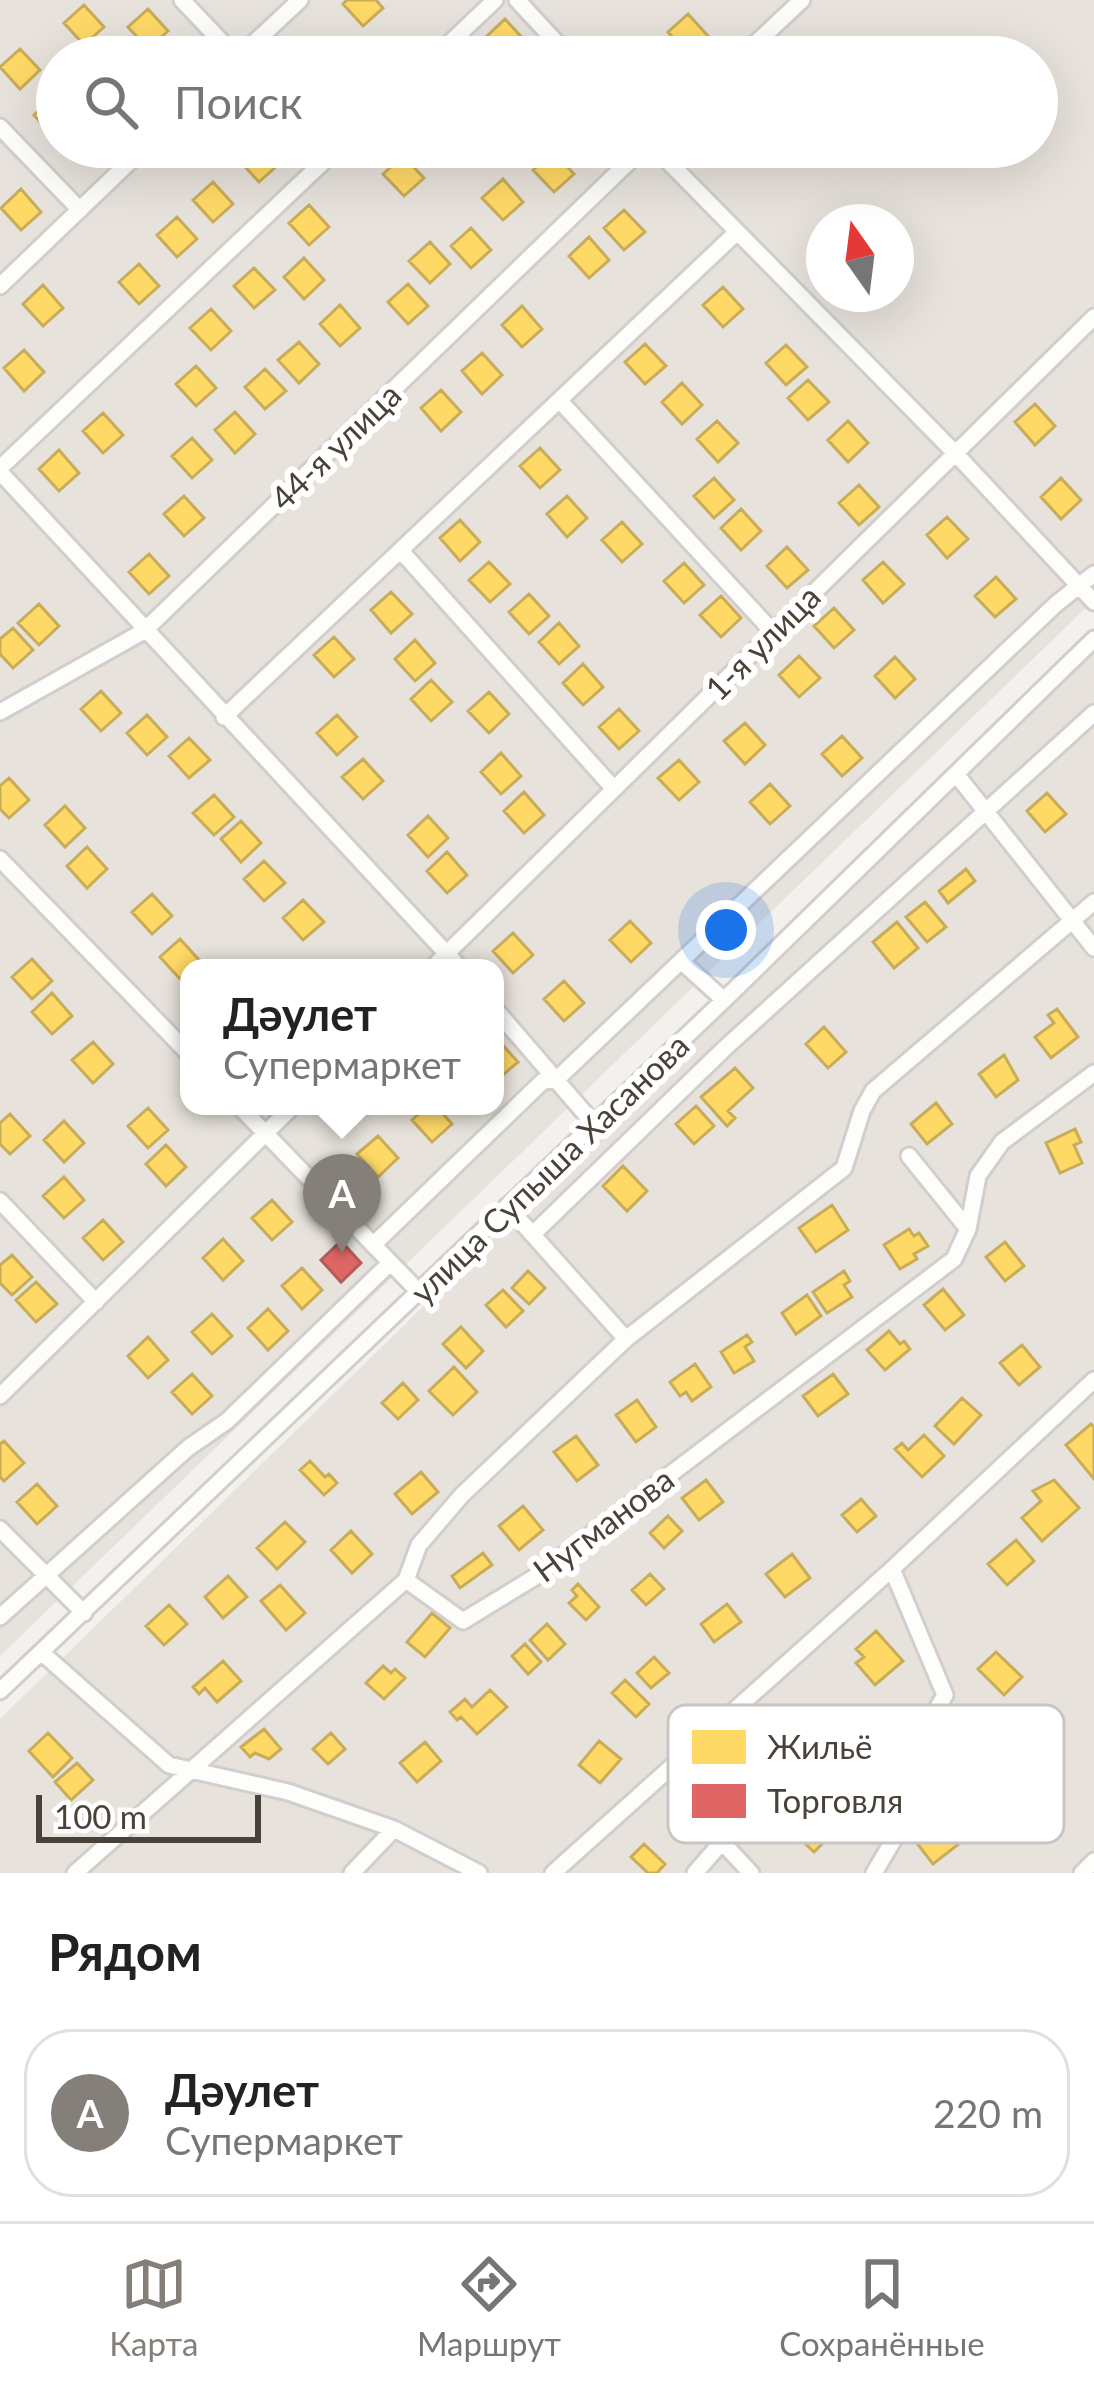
<!DOCTYPE html>
<html lang="ru">
<meta charset="utf-8">
<style>
:root{--surface:#fff;--page:#f2f2f2;--text:#222;--muted:#767676;--line:#e0e0e0;--accent:#847f78}
body{margin:0;font-family:Lato,sans-serif;background:var(--page);color:var(--text)}
.compass{position:absolute;left:806px;top:204px;width:108px;height:108px;border-radius:50%;background:var(--surface);box-shadow:0 12px 48px #0002;rotate:346deg}
.scale{position:absolute;left:36px;bottom:30px;width:225px;box-sizing:border-box;padding-left:12px;border:6px solid #494239;border-top:0;font-size:33px;line-height:42px;white-space:nowrap;color:#494239;-webkit-text-stroke:9px #fff;paint-order:stroke}
.you{position:absolute;left:726px;top:930px;width:42px;height:42px;margin:-30px;border:9px solid #fff;border-radius:50%;background:#1a73e8;box-shadow:0 0 0 18px #1a73e833}
.badge{display:grid;place-items:center;width:78px;height:78px;border-radius:50%;background:var(--accent);color:#fff;font-size:39px;font-weight:700}
.pin{position:absolute;translate:-50% -99px;filter:drop-shadow(0 3px 6px #0008)}
.pin::after{content:'';position:absolute;top:63px;width:42px;height:36px;background:inherit;clip-path:polygon(0 0,100% 0,50% 100%)}
.popup{position:absolute;left:180px;top:959px;width:324px;height:156px;box-sizing:border-box;display:grid;place-content:center;border-radius:24px;background:var(--surface);filter:drop-shadow(0 3px 9px #0005);font-size:39px;white-space:nowrap;color:var(--muted)}
.popup b{font-size:45px;color:var(--text)}
.popup::after{content:'';position:absolute;left:50%;top:100%;margin-left:-24px;border:24px solid transparent;border-top-color:var(--surface)}
.list{margin:0;padding:0;list-style:none}
h2{display:flex;justify-content:space-between;align-items:center;height:156px;margin:0;padding:0 48px;font-size:51px}
h2 small{font-size:39px;font-weight:400;color:var(--muted)}
.list li{display:grid;grid-template-columns:78px 1fr auto;gap:36px;align-items:center;box-sizing:border-box;height:168px;margin:0 24px 24px;padding:0 24px;border:3px solid var(--line);border-radius:48px}
.list b{display:block;font-size:45px;white-space:nowrap}
.list p{margin:0;font-size:39px;white-space:nowrap;color:var(--muted)}
.list em{font-size:39px;font-style:normal;color:var(--muted)}
.icon{flex:none;width:66px;height:66px;fill:none;stroke:currentColor;stroke-width:2;stroke-linecap:round;stroke-linejoin:round}
.map{position:relative;flex:none;width:1094px;height:1873px;overflow:hidden}
.search{position:absolute;background:var(--surface);box-shadow:0 12px 48px #0002;left:36px;right:36px;top:36px;height:132px;display:flex;align-items:center;gap:30px;box-sizing:border-box;padding:0 42px;border-radius:66px;color:var(--muted);font-size:45px}
.sheet{height:348px;background:var(--surface)}
nav{display:flex;justify-content:space-around;align-items:center;box-sizing:border-box;height:168px;border-top:3px solid var(--line);background:var(--surface);font-size:33px;color:var(--muted)}
nav a{display:grid;justify-items:center;gap:6px}
nav .on{color:var(--accent)}
.map>svg:first-child{display:block}
.residential{fill:#e7e2db;fill-rule:evenodd}
.homes{fill:#ffd966;stroke:#c8ac58;stroke-width:3}
.shops{fill:#e06666;stroke:#b35b58;stroke-width:3}
.lines{fill:none;stroke-linecap:round;stroke-linejoin:round}
.minor-casing{stroke:#d1cecb;stroke-width:21}
.minor{stroke:#fdfdfc;stroke-width:15}
.labels{text-anchor:middle;dominant-baseline:central;stroke-width:12;stroke-linejoin:round;paint-order:stroke}
.street-label{font-size:33px;fill:#494239;stroke:#fff}
.key{fill:#fff;stroke:#c8c6c4;stroke-width:3}
.key-label{font-size:33px;fill:#494239}
</style>
<div class="map">
<svg width="1094" height="1873" viewBox="0 0 1094 1873">
<rect width="100%" height="100%" fill="#f3f0ed"/>
<path class="residential" d="M0,0H1094V600L0,1656ZM57,57H1037V147H57ZM824,222H896V294H824ZM189,968H495V1106H189Z
M1094,653V1873H0V1719Z"/>
<path class="homes" d="M347,0H376L383,8L363,26L343,4Z
M84,5L104,27L84,45L64,23Z
M148,9L168,31L148,49L128,27Z
M688,14L708,36L688,54L668,32Z
M505,19L526,42L509,57H503L485,38Z
M20,49L40,70L20,89L0,67Z
M54,97L57,135L54,137L34,115Z
M253,147H264L279,164L259,182L239,160Z
M554,152L574,174L554,192L533,170Z
M403,156L424,178L404,196L383,174Z
M503,179L523,202L503,220L482,198Z
M213,182L233,204L213,222L193,200Z
M21,189L41,212L21,230L1,208Z
M309,205L329,227L309,245L289,223Z
M624,210L645,232L624,250L604,228Z
M177,217L197,239L177,257L157,235Z
M471,228L491,250L471,268L451,246Z
M589,237L609,260L589,278L569,256Z
M430,242L450,264L430,283L409,261Z
M304,258L324,280L304,299L284,277Z
M139,264L159,286L139,304L119,282Z
M254,268L275,290L254,308L234,286Z
M408,284L428,306L408,324L388,302Z
M43,285L63,308L43,326L23,304Z
M723,287L743,309L723,327L703,305Z
M340,305L360,328L340,346L320,324Z
M522,306L542,329L522,347L502,325Z
M211,309L231,331L211,350L190,328Z
M299,342L319,364L299,383L278,360Z
M645,344L666,366L645,384L625,362Z
M786,345L807,367L786,385L766,363Z
M24,350L44,372L24,391L4,368Z
M482,353L502,375L482,394L462,371Z
M196,366L216,388L196,406L176,384Z
M265,369L286,391L265,409L245,387Z
M808,380L829,402L808,420L788,398Z
M682,383L702,405L682,424L662,402Z
M441,390L461,412L441,431L421,408Z
M1035,404L1055,426L1035,445L1015,422Z
M235,412L255,434L235,453L215,430Z
M103,413L123,435L103,453L83,431Z
M717,421L738,443L718,462L697,439Z
M848,421L868,443L848,462L828,440Z
M192,438L212,460L192,478L172,456Z
M540,448L560,470L540,488L520,466Z
M59,450L79,473L59,491L39,469Z
M714,478L734,500L714,518L694,496Z
M1061,478L1081,500L1061,519L1041,497Z
M859,485L879,507L859,525L839,503Z
M184,496L204,518L184,536L164,514Z
M567,496L587,518L567,537L547,514Z
M741,509L761,531L741,550L721,528Z
M947,517L968,539L947,558L927,535Z
M460,520L480,542L460,561L440,538Z
M622,522L642,544L622,562L602,540Z
M787,547L808,570L787,588L767,566Z
M149,554L169,576L149,594L129,572Z
M489,562L510,584L490,602L469,580Z
M883,562L904,584L883,603L863,580Z
M684,563L704,585L684,603L664,581Z
M996,577L1016,599L995,617L975,596Z
M391,592L412,614L391,633L371,610Z
M529,594L549,616L529,634L509,612Z
M721,596L741,618L721,637L700,615Z
M39,604L59,626L39,645L18,623Z
M834,608L854,630L834,648L814,626Z
M559,623L579,646L559,664L539,642Z
M13,628L33,650L13,668L0,654V639Z
M334,637L354,659L334,677L314,655Z
M415,640L435,663L415,681L395,659Z
M799,656L820,678L799,697L779,675Z
M895,657L915,679L895,698L875,676Z
M583,664L603,687L583,705L563,683Z
M431,680L452,702L431,721L411,699Z
M101,691L121,713L101,731L81,709Z
M489,692L509,714L489,733L468,711Z
M619,709L639,731L619,749L599,727Z
M147,715L167,737L147,755L127,733Z
M337,715L357,737L337,755L317,733Z
M745,723L765,745L745,764L724,741Z
M842,736L862,758L842,776L822,754Z
M189,738L210,760L189,778L169,756Z
M501,753L521,776L501,794L481,772Z
M363,759L383,781L363,799L342,777Z
M679,760L699,782L679,800L658,778Z
M9,778L29,800L9,818L0,809V786Z
M770,784L790,806L770,824L750,802Z
M524,792L544,815L524,833L504,811Z
M1047,793L1066,814L1045,832L1027,811Z
M214,795L234,817L214,835L193,813Z
M65,806L85,828L65,847L45,825Z
M428,816L448,838L428,857L408,835Z
M241,821L261,843L241,862L221,839Z
M87,847L107,869L87,888L67,866Z
M447,852L467,875L447,893L427,871Z
M264,861L285,883L264,901L244,879Z
M966,869L975,881L948,903L939,891Z
M152,894L172,916L152,934L132,912Z
M303,900L324,922L303,940L283,918Z
M925,902L946,927L927,942L906,917Z
M630,921L651,943L631,962L610,940Z
M897,922L918,948L894,968L873,942Z
M513,933L533,955L513,973L493,951Z
M180,939L200,961L180,979L160,957Z
M32,959L52,981L32,999L12,977Z
M564,981L584,1003L564,1021L544,999Z
M52,993L72,1016L52,1034L32,1012Z
M1057,1009L1078,1037L1051,1058L1035,1037L1054,1023L1048,1015Z
M824,1027L846,1052L828,1068L806,1044Z
M497,1039L518,1062L497,1080L495,1041Z
M93,1042L113,1064L93,1083L72,1060Z
M1004,1055L1018,1080L996,1097L979,1074Z
M735,1068L753,1088L728,1111L735,1118L727,1126L701,1097Z
M936,1103L952,1124L927,1144L911,1124Z
M321,1106H357L361,1110L341,1128Z
M427,1106H436L452,1124L432,1142L412,1120Z
M696,1106L714,1126L694,1144L676,1124Z
M148,1108L168,1130L148,1148L128,1126Z
M10,1114L30,1136L10,1154L0,1144V1123Z
M64,1121L84,1143L64,1162L44,1140Z
M1075,1129L1081,1142L1074,1145L1082,1163L1060,1173L1046,1143Z
M378,1136L398,1158L378,1177L357,1154Z
M166,1145L186,1167L166,1186L146,1164Z
M623,1166L647,1191L627,1211L603,1186Z
M64,1177L84,1200L64,1218L43,1196Z
M272,1200L292,1222L272,1240L252,1218Z
M832,1205L848,1230L816,1252L799,1228Z
M103,1220L123,1242L103,1260L83,1238Z
M909,1229L914,1236L919,1233L928,1246L914,1254L917,1259L900,1269L884,1245Z
M223,1239L243,1261L223,1280L203,1258Z
M1005,1242L1024,1266L1005,1281L986,1257Z
M12,1255L32,1277L12,1295L0,1283V1265Z
M302,1268L322,1290L302,1309L282,1286Z
M528,1271L545,1288L529,1304L512,1288Z
M844,1271L850,1281L844,1285L852,1297L827,1313L813,1292Z
M36,1282L57,1304L36,1322L16,1300Z
M943,1289L964,1315L945,1330L924,1305Z
M503,1290L523,1311L506,1327L486,1305Z
M807,1295L821,1316L796,1334L782,1313Z
M268,1309L288,1331L268,1350L248,1328Z
M212,1314L232,1336L212,1354L192,1332Z
M461,1327L483,1351L466,1368L443,1344Z
M889,1331L900,1344L904,1341L910,1349L885,1370L867,1350Z
M747,1335L752,1342L745,1347L754,1361L734,1373L721,1352Z
M148,1337L168,1360L148,1378L128,1356Z
M1022,1345L1040,1367L1019,1385L1000,1363Z
M695,1364L711,1387L692,1401L686,1392L680,1396L670,1382Z
M454,1367L477,1392L453,1415L429,1391Z
M192,1374L212,1396L192,1414L172,1392Z
M833,1374L848,1394L818,1416L803,1396Z
M403,1383L418,1400L398,1419L382,1403Z
M962,1398L981,1415L954,1444L935,1426Z
M637,1400L656,1427L636,1442L616,1415Z
M1091,1424L1094,1427V1479L1066,1445Z
M924,1435L944,1456L922,1477L895,1449L902,1443L908,1450Z
M576,1436L598,1465L577,1481L554,1452Z
M4,1441L24,1463L4,1481L0,1477V1444Z
M310,1461L325,1477L329,1474L337,1483L324,1495L300,1470Z
M421,1472L438,1492L412,1514L395,1494Z
M706,1480L723,1502L699,1520L682,1498Z
M1054,1480L1079,1508L1042,1541L1022,1518L1041,1501L1033,1491Z
M37,1484L57,1506L37,1524L17,1502Z
M861,1499L876,1516L857,1532L842,1515Z
M523,1506L543,1530L519,1550L499,1526Z
M668,1516L682,1531L664,1548L650,1533Z
M285,1522L305,1542L277,1569L257,1548Z
M351,1531L372,1554L352,1573L331,1550Z
M1016,1540L1034,1561L1007,1585L988,1564Z
M483,1553L492,1565L460,1588L452,1576Z
M792,1554L810,1578L785,1597L766,1574Z
M650,1574L664,1589L646,1605L632,1590Z
M228,1576L247,1597L223,1618L205,1597Z
M578,1584L599,1607L586,1620L569,1603L577,1596L572,1590Z
M280,1585L305,1613L286,1630L261,1601Z
M727,1604L741,1622L714,1642L701,1624Z
M169,1605L187,1624L164,1645L146,1626Z
M432,1613L450,1628L425,1657L407,1642Z
M547,1624L565,1644L548,1660L530,1640Z
M876,1631L903,1661L875,1685L856,1663L864,1657L856,1649Z
M525,1644L541,1662L528,1674L512,1656Z
M996,1652L1022,1677L1004,1695L978,1669Z
M654,1657L669,1673L651,1688L637,1673Z
M223,1661L241,1681L217,1702L205,1688L199,1694L193,1687Z
M383,1666L391,1673L395,1669L405,1678L384,1699L366,1683Z
M625,1680L649,1704L636,1717L612,1693Z
M490,1690L507,1707L477,1734L461,1717L457,1720L450,1712L465,1699L472,1707Z
M885,1716L907,1734L889,1756L867,1738Z
M264,1729L281,1749L269,1759L255,1753L250,1757L241,1747Z
M1036,1730L1050,1745L1055,1741L1061,1747L1021,1784L993,1755L1019,1731L1027,1739Z
M48,1733L72,1758L53,1777L29,1751Z
M331,1733L345,1749L328,1764L313,1749Z
M798,1739L810,1754L782,1779L769,1764Z
M599,1741L621,1759L600,1783L579,1765Z
M425,1742L441,1761L417,1782L400,1763Z
M735,1744L755,1766L730,1787L711,1764Z
M77,1763L93,1780L71,1800L55,1782Z
M973,1796L991,1819L933,1864L909,1833L944,1806L950,1814Z
M818,1809L838,1828L814,1852L794,1833Z
M644,1844L665,1864L657,1873H648L631,1857Z"/>
<path class="shops" d="M341,1241L361,1263L341,1282L321,1260Z"/>
<g class="lines">
<g class="minor-casing">
<path id="minor" d="M182,0L236,57
M517,0L570,57
M239,57L300,0
M435,57L495,0
M741,57L802,0
M0,127L80,210
M654,147L955,453L1094,602
M0,286L145,147
M560,401L772,631
M0,468L339,147
M0,472L460,968
M401,551L614,789
M0,712L144,631L644,147
M224,717L737,232
M956,774L1094,948
M0,859L189,1054
M681,961L724,1000
M432,968L1094,317
M495,1009L594,1124
M239,1106L419,1292
M909,1156L968,1229
M0,1201L96,1302
M507,1206L626,1339L844,1168L862,1111L873,1091L1094,902
M533,1234L725,1048L1094,713
M373,1245L543,1081L556,1080L1056,604L1094,574
M0,1396L293,1106
M0,1529L84,1613
M406,1580L419,1545L462,1495L626,1339
M0,1617L188,1448L227,1421L390,1263
M41,1652L169,1765L288,1792L394,1829L479,1873
M0,1691L724,1000L1094,639
M75,1873L406,1580L463,1621L535,1577L954,1259L968,1229L978,1176L1002,1142L1094,1073
M352,1873L394,1829
M553,1873L892,1569L1094,1380
M695,1873L722,1842L751,1873
M874,1873L917,1800L926,1728L945,1695L892,1569
M1082,1873L1094,1861"/>
</g>
<use href="#minor" class="minor"/>
</g>
<g class="labels">
<g class="street-label">
<text transform="translate(335 446) rotate(-44)">44-я улица</text>
<text transform="translate(762 642) rotate(-45)">1-я улица</text>
<text transform="translate(549 1168) rotate(-44)">улица Супыша Хасанова</text>
<text transform="translate(603 1524) rotate(-37)">Нугманова</text>
</g>
</g>
<rect x="668" y="1705" width="396" height="138" rx="18" class="key"/>
<rect x="692" y="1730" width="54" height="34" fill="#ffd966"/>
<rect x="692" y="1784" width="54" height="34" fill="#e06666"/>
<g class="key-label">
<text x="767" y="1759">Жильё</text>
<text x="767" y="1813">Торговля</text>
</g>
</svg>
<svg class="compass" viewBox="-18 -18 36 36"><path d="M0-13l5 13h-10z" fill="#e53935"/><path d="M0 13l5-13h-10z" fill="#767676"/></svg>
<div class="scale">100 m</div>
<div class="you"></div>
<div class="pin badge" style="left:342px;top:1253px">A</div>
<div class="popup"><b>Дәулет</b>Супермаркет</div>
<div class="search"><svg class="icon" aria-label="search" viewBox="0 0 24 24"><circle cx="10" cy="10" r="6"/><path d="M15 15l6 6"/></svg>Поиск</div>
</div>
<section class="sheet">
<h2>Рядом<small></small></h2>
<ul class="list">
<li><span class="badge">A</span><div><b>Дәулет</b><p>Супермаркет</p></div><em>220 m</em></li>
</ul>
</section>
<nav>
<a class="on"><svg class="icon" aria-label="map" viewBox="0 0 24 24"><path d="M3 6l6-2 6 2 6-2v14l-6 2-6-2-6 2zM9 4v14M15 6v14"/></svg>Карта</a>
<a><svg class="icon" aria-label="directions" viewBox="0 0 24 24"><path d="M12 3l9 9-9 9-9-9zM9 14v-3h6M13 9l2 2-2 2"/></svg>Маршрут</a>
<a><svg class="icon" aria-label="saved" viewBox="0 0 24 24"><path d="M7 4h10v16l-5-4-5 4z"/></svg>Сохранённые</a>
</nav>
